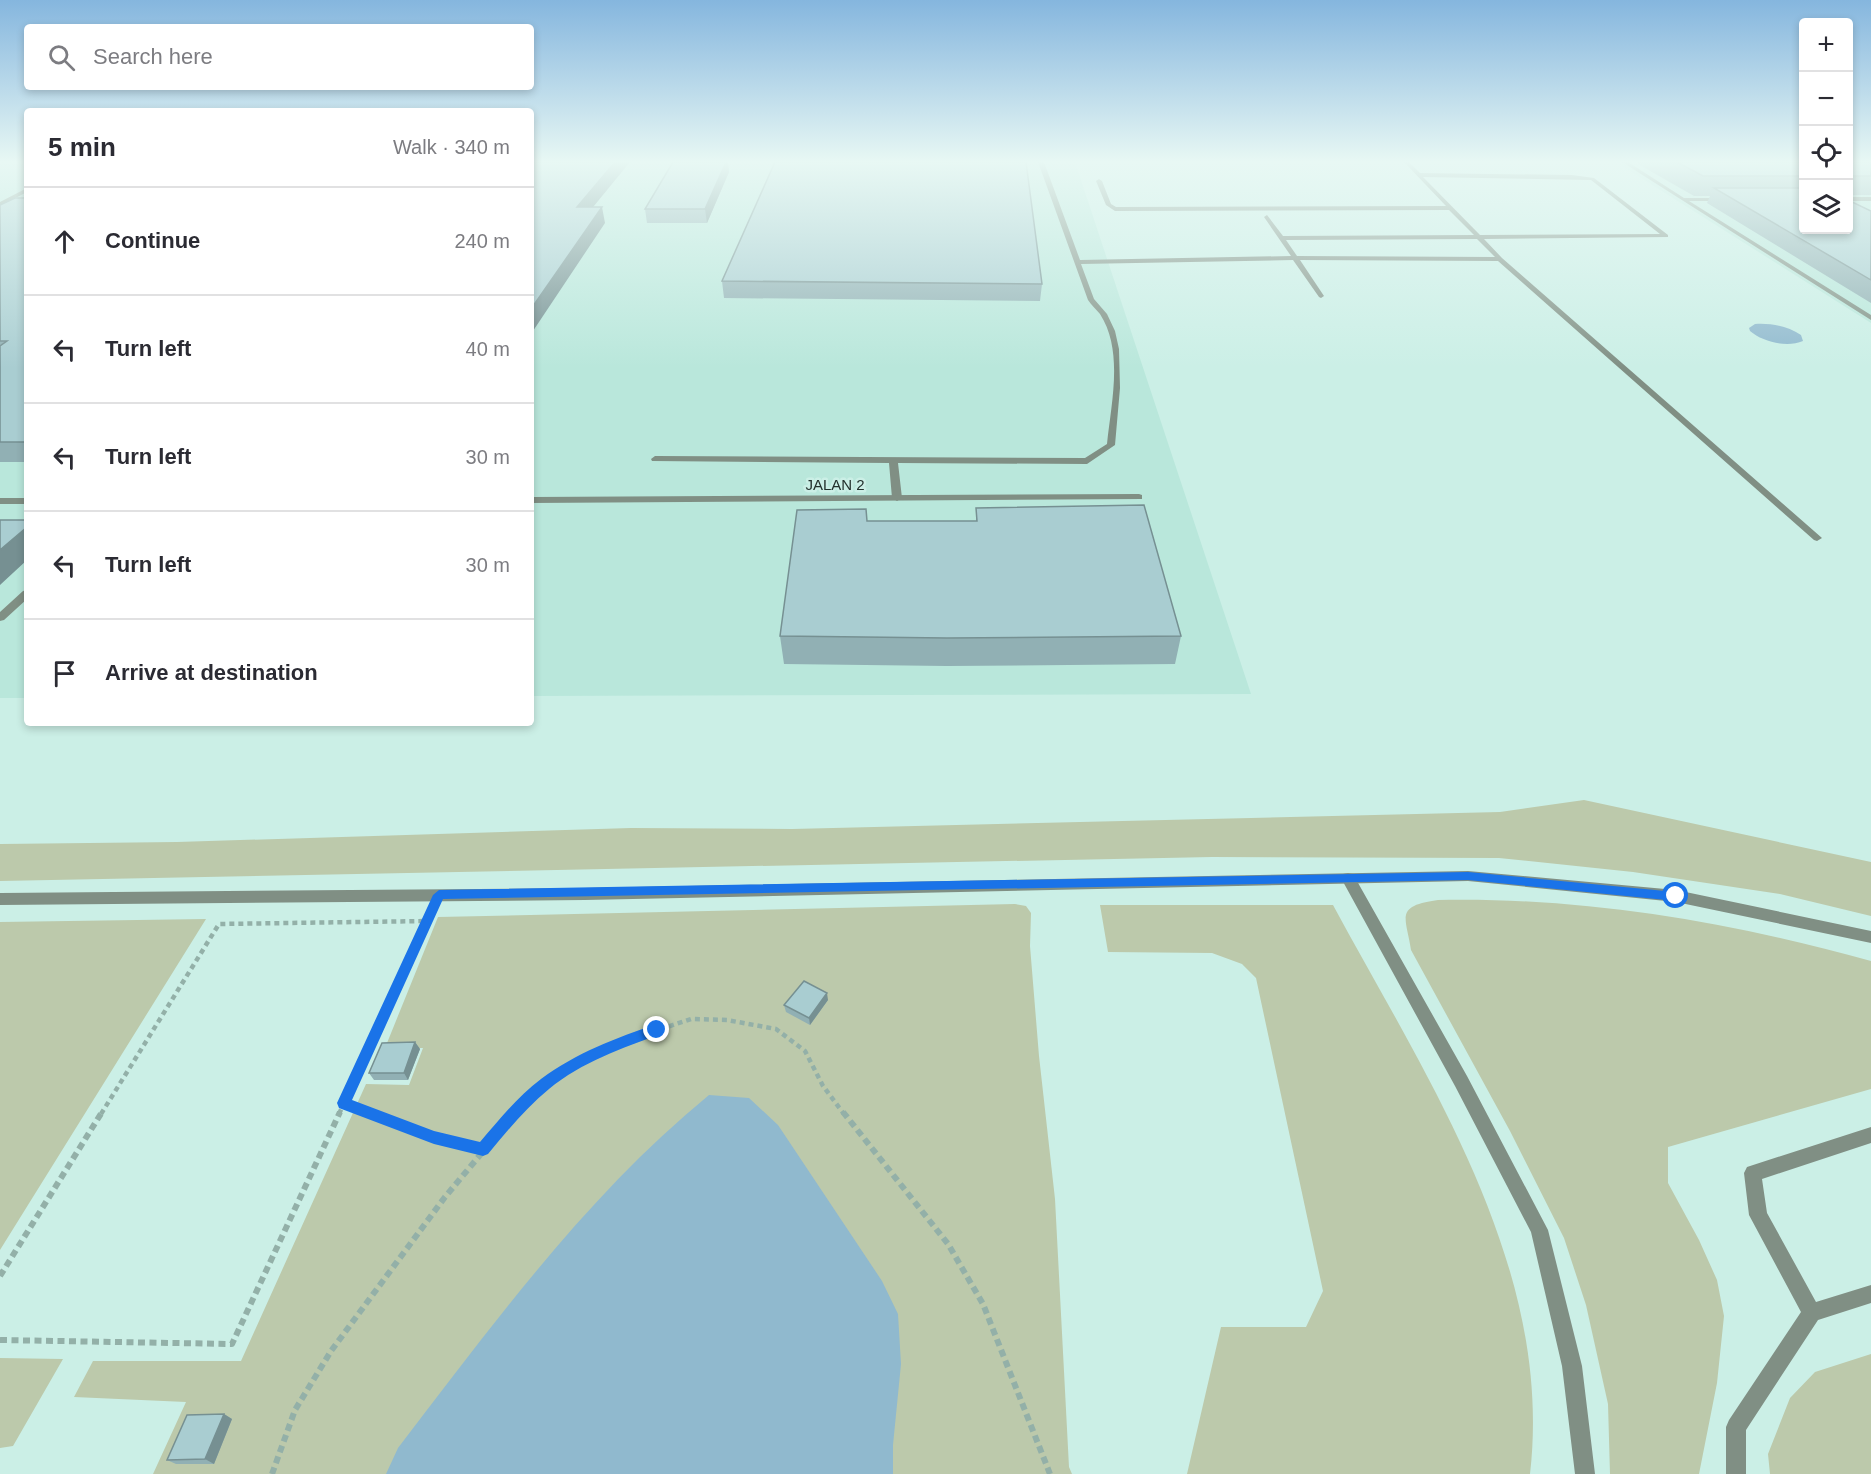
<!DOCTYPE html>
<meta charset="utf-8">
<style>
:root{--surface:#fff;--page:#f2f2f3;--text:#2b2b33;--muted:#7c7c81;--line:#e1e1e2}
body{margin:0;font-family:Arial,sans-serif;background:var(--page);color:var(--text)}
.controls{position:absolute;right:18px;top:18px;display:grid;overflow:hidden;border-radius:6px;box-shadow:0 3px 9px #0003}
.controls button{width:54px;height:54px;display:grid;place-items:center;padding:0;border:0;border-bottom:2px solid var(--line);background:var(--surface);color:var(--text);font:30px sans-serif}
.stop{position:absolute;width:18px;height:18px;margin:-14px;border:4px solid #1a73e8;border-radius:50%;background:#fff}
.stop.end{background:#1a73e8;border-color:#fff;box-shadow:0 2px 6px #0008}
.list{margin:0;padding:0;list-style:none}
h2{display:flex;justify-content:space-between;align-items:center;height:78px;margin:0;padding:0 24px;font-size:26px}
h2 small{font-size:20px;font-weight:400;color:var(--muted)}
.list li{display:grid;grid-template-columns:39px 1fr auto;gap:18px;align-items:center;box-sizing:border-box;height:108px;padding:0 24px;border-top:2px solid var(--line)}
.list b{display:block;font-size:22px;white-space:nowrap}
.list em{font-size:20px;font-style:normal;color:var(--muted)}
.icon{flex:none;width:33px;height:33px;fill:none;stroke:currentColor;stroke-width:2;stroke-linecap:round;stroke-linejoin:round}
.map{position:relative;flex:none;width:1871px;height:1474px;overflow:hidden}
.search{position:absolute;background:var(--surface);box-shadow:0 3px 9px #0003;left:24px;top:24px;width:510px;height:66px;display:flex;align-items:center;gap:15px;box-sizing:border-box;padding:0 21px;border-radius:6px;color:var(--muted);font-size:22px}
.panel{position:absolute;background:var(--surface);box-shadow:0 3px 9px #0003;left:24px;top:108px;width:510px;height:618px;border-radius:6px}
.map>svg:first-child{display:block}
.built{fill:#b9e7db}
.green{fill:#bcc9ab}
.water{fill:#90b9ce}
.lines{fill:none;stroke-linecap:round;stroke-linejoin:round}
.path-far1{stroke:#93b0a8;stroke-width:4.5;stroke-dasharray:5 4;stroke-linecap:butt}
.path{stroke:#93b0a8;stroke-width:6;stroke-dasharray:7 4.5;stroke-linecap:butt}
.service{fill:#808f84;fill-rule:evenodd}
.minor{fill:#808f84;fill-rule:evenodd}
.wall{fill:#91b0b4}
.shaded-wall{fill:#769092}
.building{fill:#a9cdd1;stroke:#769092;stroke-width:1.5}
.route{fill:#1a73e8}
.labels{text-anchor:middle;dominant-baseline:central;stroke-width:5;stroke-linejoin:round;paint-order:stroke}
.far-street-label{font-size:15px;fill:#23312d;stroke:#cbefe6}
</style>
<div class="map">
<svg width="1871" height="1474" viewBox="0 0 1871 1474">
<rect width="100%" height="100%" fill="#cbefe6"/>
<path class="built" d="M0,162H27V698H0Z
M531,162H1075L1251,694L531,696Z
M1616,162H1803L1804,230H1848L1849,162H1871V323Z"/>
<path class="green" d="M1584,800L1871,862V916L1780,894L1633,872L1499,858L1212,857L0,881V844L177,842L631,828L792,829L1500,812Z
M1438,900C1584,897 1731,922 1871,961V1089L1668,1147V1183L1699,1240L1717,1280L1724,1316L1717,1383L1699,1474H1610L1608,1404L1586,1305L1564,1238L1510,1131L1411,950C1406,917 1394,906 1438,900Z
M1015,904L1026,906L1031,913L1030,946L1039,1056L1055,1199L1069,1467L1072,1474H153L186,1402L74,1397L93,1361H241L366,1084L409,1085L423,1048H385L438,917Z
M1100,905H1333C1427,1079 1554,1267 1530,1474H1187L1221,1327H1306L1323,1291L1256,978L1242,964L1212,953L1108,952Z
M206,919L0,1250V922Z
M1871,1354V1474H1770L1768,1454L1790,1398L1815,1372Z
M0,1358L63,1359L13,1446L0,1448Z"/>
<path class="water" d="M1755,324C1771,323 1787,326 1801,335L1803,341C1787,348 1763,342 1750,331L1749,328Z
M709,1095L749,1098L778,1125L882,1281L898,1314L901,1364L893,1445V1474H386L398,1448C494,1323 587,1195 709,1095Z"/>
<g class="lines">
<path class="path-far1" d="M101,1114L219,924L427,921
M339,1114L344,1103
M372,1114L344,1103L428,920
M515,1114L545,1084L576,1064L616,1044L691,1019L727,1020L776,1029L805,1051L823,1086L844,1114"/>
<path class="path" d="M368,1112L434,1138L483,1149
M843,1112L948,1244L983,1304L1050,1474
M0,1276L102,1112
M0,1340L232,1344L340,1112
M272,1474L295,1410L331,1351L445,1197L516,1112"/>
<path class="service" d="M1038,162H1044L1080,260L1291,256L1264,217L1267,215L1283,236L1474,235L1449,210L1115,211L1106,205L1096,181L1099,179L1102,181L1111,204L1116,207L1446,206L1404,162H1409L1420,173L1572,175L1594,178L1668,235V237L1484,239L1502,258L1822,538L1817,541L1814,540L1498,261L1300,260L1324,296L1321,298L1319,297L1293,260L1081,264L1094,299L1107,314L1115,331L1119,349L1120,388L1115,445L1087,464L898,463L902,498L897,501L892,498L889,463L652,461L651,459L655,456L1085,458L1107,444C1111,404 1124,351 1100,314C1096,309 1091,305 1088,300ZM1423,177L1591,180L1660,234L1480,235ZM1477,239L1495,257L1297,256L1286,240Z
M27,590V599L4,620L0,621V612L23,591Z
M1348,873L1353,874L1467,1076L1548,1230L1582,1366L1595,1474H1575L1562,1366L1531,1232L1455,1086L1341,878L1343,874Z
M1871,1127V1143L1762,1179L1767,1213L1816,1302L1871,1285V1303L1818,1320L1746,1430V1474H1726V1427L1729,1420L1801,1312L1749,1215L1744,1173L1747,1167Z"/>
<path class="minor" d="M1622,162H1628L1684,198H1726L1724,201H1689L1871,315V320Z
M27,188V192L0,206V202Z
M1848,197H1871V201H1848Z
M1139,494L1142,495V499L531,503V497Z
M0,498H27V504H0Z
M1468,871L1676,890L1871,931V943L1676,902L1468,881L585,900L0,905V893L585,888Z"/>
</g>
<path class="wall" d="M673,162H728L729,172L707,223H647L645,209Z
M1639,162H1803V230L1871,211V303L1707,203L1710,196H1694L1638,164Z
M1848,162H1871V195H1848Z
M27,198V462H0V205Z
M722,281L1042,284L1040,301L724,298Z
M976,508L1181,636L1175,664L947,666L784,664L780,636L867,521H976Z
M828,1000L810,1025L786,1012L784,1005Z
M415,1042L420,1049L408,1080H374L369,1073Z
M224,1414L232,1419L214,1464H176L167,1460Z"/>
<path class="shaded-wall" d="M615,162H630L580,223L577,207Z
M726,162H728L729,172L707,223L705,209Z
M602,207L605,223L531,334V309Z
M27,527V560L0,585V550Z
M827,993L828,1000L810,1025L809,1018Z
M415,1042L420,1049L408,1080L404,1073Z
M224,1414L232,1419L214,1464L205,1459Z"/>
<path class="building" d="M531,162H615L577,207H602L531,309Z
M673,162H726L705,209H645Z
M775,162H1026L1042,284L722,281Z
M1677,162H1803V176H1703Z
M1848,162H1871V176H1848Z
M1714,188H1803V230H1848V200L1871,211V280Z
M15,198H27V442H0V346L7,341H0V205Z
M1144,505L1181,636L947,638L780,636L797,510L866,509L867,521H977L976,508Z
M0,520H27V527L0,550Z
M804,981L827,993L809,1018L784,1005Z
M415,1042L404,1073H369L382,1043Z
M224,1414L205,1459L167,1460L187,1415Z"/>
<linearGradient id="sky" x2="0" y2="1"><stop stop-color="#85b6de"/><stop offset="0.44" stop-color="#e8f8f4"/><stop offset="1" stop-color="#e8f8f4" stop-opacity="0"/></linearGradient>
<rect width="1871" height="368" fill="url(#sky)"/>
<path class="route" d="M1468,872L1676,892L1681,896L1676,901L1468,880L443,899L352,1100L434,1131L480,1142C499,1120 518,1096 541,1079C576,1053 616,1038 657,1024L663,1030L661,1034C622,1048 582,1062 549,1089C526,1108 507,1131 488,1154L483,1156L434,1144L339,1108L337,1103L433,895L439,890Z"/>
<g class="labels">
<g class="far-street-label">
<text x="835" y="484">JALAN 2</text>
</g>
</g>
</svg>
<div class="controls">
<button>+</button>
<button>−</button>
<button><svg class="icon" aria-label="locate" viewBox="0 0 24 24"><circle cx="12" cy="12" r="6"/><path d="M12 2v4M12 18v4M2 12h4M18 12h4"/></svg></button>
<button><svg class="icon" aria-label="layers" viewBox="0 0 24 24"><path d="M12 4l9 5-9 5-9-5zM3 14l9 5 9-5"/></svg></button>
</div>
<div class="stop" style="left:1676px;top:896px"></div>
<div class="stop end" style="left:657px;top:1030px"></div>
<div class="search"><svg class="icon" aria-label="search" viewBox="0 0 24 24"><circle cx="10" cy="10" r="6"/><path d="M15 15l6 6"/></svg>Search here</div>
<section class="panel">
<h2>5 min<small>Walk · 340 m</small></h2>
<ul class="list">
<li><svg class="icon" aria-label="ahead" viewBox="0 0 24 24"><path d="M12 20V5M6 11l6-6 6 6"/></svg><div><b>Continue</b></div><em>240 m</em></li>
<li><svg class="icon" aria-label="left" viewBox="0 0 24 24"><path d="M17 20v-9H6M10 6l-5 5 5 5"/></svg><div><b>Turn left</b></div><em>40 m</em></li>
<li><svg class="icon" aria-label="left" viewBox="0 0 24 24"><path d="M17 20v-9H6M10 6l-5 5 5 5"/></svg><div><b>Turn left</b></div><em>30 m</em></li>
<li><svg class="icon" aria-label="left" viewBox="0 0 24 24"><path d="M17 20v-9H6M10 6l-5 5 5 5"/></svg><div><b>Turn left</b></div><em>30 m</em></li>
<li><svg class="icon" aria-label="arrive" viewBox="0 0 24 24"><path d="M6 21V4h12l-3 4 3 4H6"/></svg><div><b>Arrive at destination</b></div></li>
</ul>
</section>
</div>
